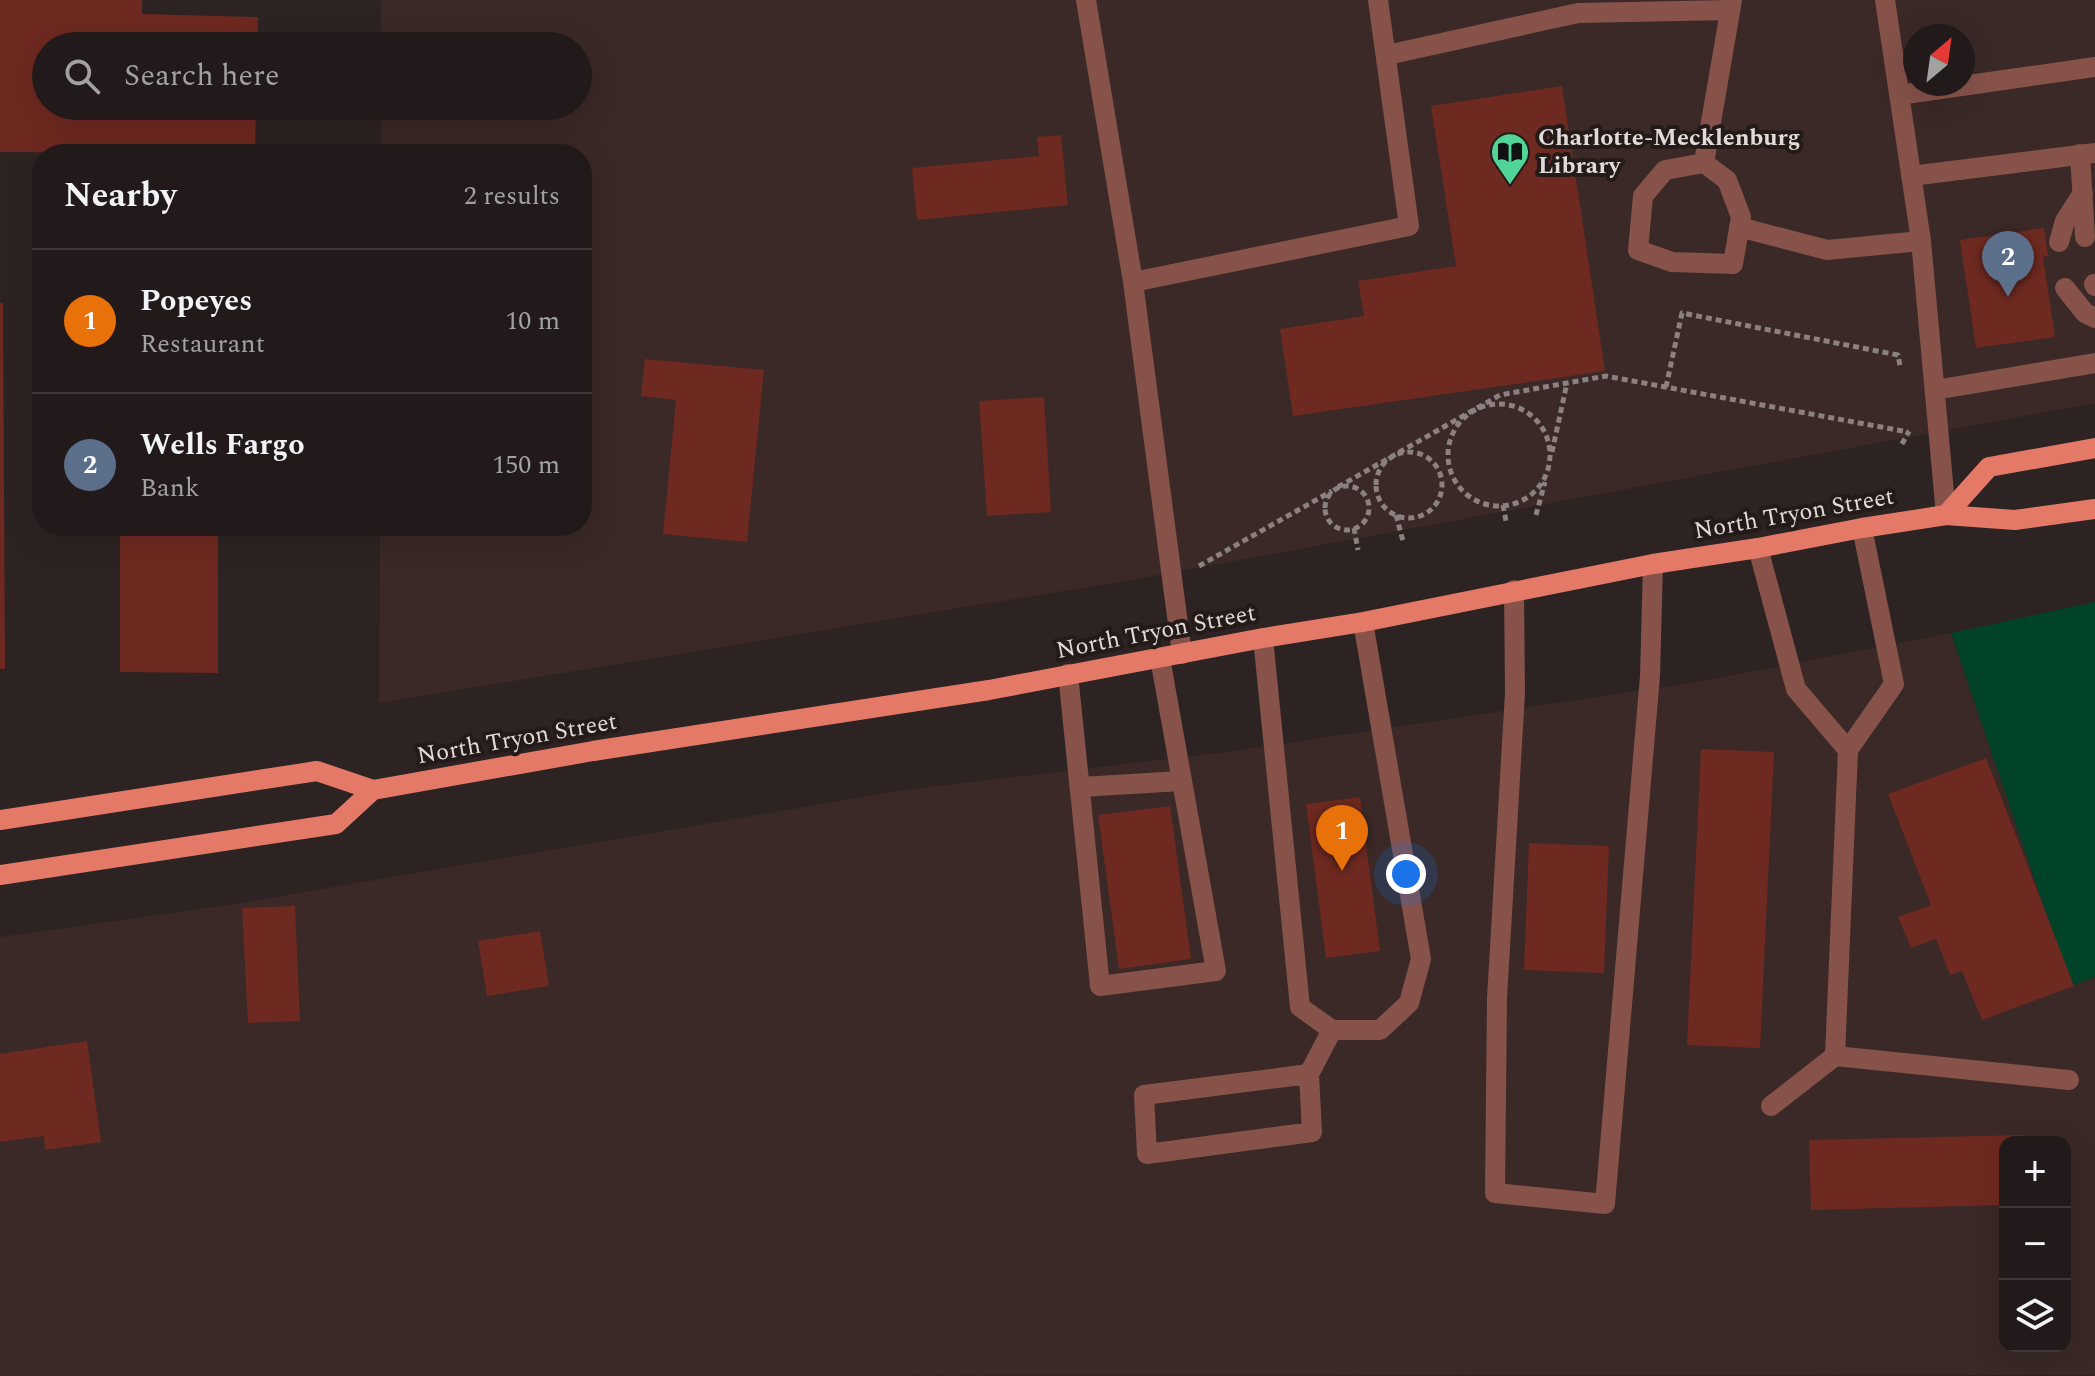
<!DOCTYPE html>
<meta charset="utf-8">
<style>
:root{--surface:#221a1a;--page:#2a2323;--text:#f1f3f6;--muted:#a2a1a2;--line:#3f3839;--accent:#db2777}
body{margin:0;font-family:Spectral,serif;background:var(--page);color:var(--text)}
.controls{position:absolute;right:24px;bottom:24px;display:grid;overflow:hidden;border-radius:16px;box-shadow:0 8px 32px #0002}
.controls button{width:72px;height:72px;display:grid;place-items:center;padding:0;border:0;border-bottom:2px solid var(--line);background:var(--surface);color:var(--text);font:40px sans-serif}
.compass{position:absolute;left:1903px;top:24px;width:72px;height:72px;border-radius:50%;background:var(--surface);box-shadow:0 8px 32px #0002;rotate:29deg}
.you{position:absolute;left:1406px;top:874px;width:28px;height:28px;margin:-20px;border:6px solid #fff;border-radius:50%;background:#1a73e8;box-shadow:0 0 0 12px #1a73e833}
.badge{display:grid;place-items:center;width:52px;height:52px;border-radius:50%;background:var(--accent);color:#fff;font-size:26px;font-weight:700}
.pin{position:absolute;translate:-50% -66px;filter:drop-shadow(0 2px 4px #0008)}
.pin::after{content:'';position:absolute;top:42px;width:28px;height:24px;background:inherit;clip-path:polygon(0 0,100% 0,50% 100%)}
.list{margin:0;padding:0;list-style:none}
h2{display:flex;justify-content:space-between;align-items:center;height:104px;margin:0;padding:0 32px;font-size:34px}
h2 small{font-size:26px;font-weight:400;color:var(--muted)}
.list li{display:grid;grid-template-columns:52px 1fr auto;gap:24px;align-items:center;box-sizing:border-box;height:144px;padding:0 32px;border-top:2px solid var(--line)}
.list b{display:block;font-size:30px;white-space:nowrap}
.list p{margin:0;font-size:26px;white-space:nowrap;color:var(--muted)}
.list em{font-size:26px;font-style:normal;color:var(--muted)}
.icon{flex:none;width:44px;height:44px;fill:none;stroke:currentColor;stroke-width:2;stroke-linecap:round;stroke-linejoin:round}
.map{position:relative;flex:none;width:2095px;height:1376px;overflow:hidden}
.search{position:absolute;background:var(--surface);box-shadow:0 8px 32px #0002;left:32px;top:32px;width:560px;height:88px;display:flex;align-items:center;gap:20px;box-sizing:border-box;padding:0 28px;border-radius:44px;color:var(--muted);font-size:30px}
.panel{position:absolute;background:var(--surface);box-shadow:0 8px 32px #0002;left:32px;top:144px;width:560px;height:392px;border-radius:32px}
.map>svg:first-child{display:block}
.built{fill:#3a2926;fill-rule:evenodd}
.green{fill:#004329}
.building{fill:#6e2920}
.lines{fill:none;stroke-linecap:round;stroke-linejoin:round}
.path{stroke:#8a8180;stroke-width:5;stroke-dasharray:6 4;stroke-linecap:butt}
.service{stroke:#865249;stroke-width:20}
.primary{stroke:#e47968;stroke-width:20}
.labels{text-anchor:middle;dominant-baseline:central;stroke-width:8;stroke-linejoin:round;paint-order:stroke}
.poi-label{font-size:24px;font-weight:bold;fill:#e1dad9;stroke:#241a18;text-anchor:start}
.street-label{font-size:24px;fill:#e1dad9;stroke:#241a18}
</style>
<div class="map">
<svg width="2095" height="1376" viewBox="0 0 2095 1376">
<rect width="100%" height="100%" fill="#2d2322"/>
<path class="built" d="M381,0H2095V403L1137,579L379,703L380,526H582V154H381V106H578V46H381ZM1915,36H1963V84H1915Z
M1951,633L2071,985L2095,977V1375L0,1376V937L228,905L904,790L1219,753L1697,682ZM2005,1142H2065V1346H2005Z"/>
<path class="green" d="M2095,602V977L2071,986L1951,633Z"/>
<path class="building" d="M0,0H142V14L258,17L257,46H46V106H256L255,154L0,152Z
M1562,86L1605,371L1293,416L1280,329L1364,316L1358,281L1456,266L1431,106Z
M1061,135L1068,205L917,220L912,168L1039,156L1037,137Z
M2044,228L2048,256L2043,257L2055,337L1976,348L1960,240Z
M0,303H3L5,669H0Z
M645,359L764,370L747,542L663,534L676,400L641,396Z
M1044,397L1051,512L987,516L979,401Z
M120,526H218V673L120,672Z
M1701,749L1774,752L1760,1048L1687,1045Z
M1986,758L2074,986L1982,1020L1962,971L1950,975L1936,939L1911,948L1898,917L1931,905L1888,794Z
M1360,797L1380,951L1326,958L1306,804Z
M1170,806L1191,959L1119,969L1098,815Z
M1529,843L1609,846L1604,973L1524,970Z
M295,906L300,1021L248,1023L242,908Z
M540,931L549,986L487,996L478,941Z
M87,1041L101,1142L45,1150L44,1136L0,1142V1054Z
M2023,1135V1142H2005V1205L1811,1210L1809,1140Z"/>
<g class="lines">
<path class="path" d="M1666,387L1682,313L1898,355L1900,366
M1448 455a51 51 0 1 1 102 0a51 51 0 1 1-102 0Z
M1902,444L1909,431
M1552,452L1567,383
M1376 485a33 33 0 1 1 66 0a33 33 0 1 1-66 0Z
M1325 508a22 22 0 1 1 44 0a22 22 0 1 1-44 0Z
M1338,487L1500,395L1606,376L1908,432
M1503,505L1506,521
M1396,515L1403,541
M1536,515L1545,482
M1354,528L1358,550
M1199,566L1332,491"/>
<path class="service" d="M1086,0L1133,282L1182,654
M1885,0L1921,241L1946,515
M1387,55L1578,13L1729,10
M1899,95L2095,67
M2080,154L2085,237
M1704,163L1727,180L1741,217L1733,264L1672,262L1638,250L1643,196L1665,170Z
M1704,163L1732,0
M1911,176L2095,153
M1739,227L1827,250L1921,241
M2059,242L2065,221L2083,193
M1133,282L1409,226L1378,0
M2094,284L2095,286
M2065,288L2085,313L2095,318
M1935,390L2095,363
M1862,528L1894,684L1848,750L1835,1056L2069,1080
M1758,548L1796,689L1848,750
M1514,590L1515,693L1497,998L1495,1193L1605,1204L1650,676L1653,564
M1263,638L1300,1007L1332,1030H1380L1409,1003L1421,959L1363,622
M1068,674L1100,986L1216,971L1160,658
M1081,787L1181,781
M1309,1074L1312,1132L1147,1154L1144,1095L1309,1074L1332,1030
M1771,1106L1835,1056"/>
<path class="primary" d="M1946,515L1989,467L2095,448
M0,820L317,771L373,790L593,751L989,690L1263,638L1363,622L1653,564L1758,548L1862,528L1946,515L2015,520L2095,509
M0,875L336,824L373,790"/>
</g>
<defs>
<g id="library-pin" transform="scale(2)"><path d="M0 17L-7.5 6A9.5 9.5 0 1 1 7.5 6Z" fill="#52d397" stroke="#241a18"/><path d="M-6-4Q-3-5.5-.7-3.5V5Q-3 3-6 4ZM6-4Q3-5.5 .7-3.5V5Q3 3 6 4Z" fill="#111"/></g>
</defs>
<g fill-rule="evenodd">
<use href="#library-pin" x="1510" y="152"/>
</g>
<g class="labels">
<g class="poi-label">
<text x="1538" y="138">Charlotte-Mecklenburg<tspan x="1538" dy="28">Library</tspan></text>
</g>
<g class="street-label">
<text transform="translate(1794 514) rotate(-10)">North Tryon Street</text>
<text transform="translate(1156 632) rotate(-11)">North Tryon Street</text>
<text transform="translate(517 739) rotate(-10)">North Tryon Street</text>
</g>
</g>
</svg>
<div class="controls">
<button>+</button>
<button>−</button>
<button><svg class="icon" aria-label="layers" viewBox="0 0 24 24"><path d="M12 4l9 5-9 5-9-5zM3 14l9 5 9-5"/></svg></button>
</div>
<svg class="compass" viewBox="-18 -18 36 36"><path d="M0-13l5 13h-10z" fill="#e53935"/><path d="M0 13l5-13h-10z" fill="#a2a1a2"/></svg>
<div class="you"></div>
<div class="pin badge" style="left:1342px;top:871px;background:#e8710a">1</div>
<div class="pin badge" style="left:2008px;top:297px;background:#5c6f8a">2</div>
<div class="search"><svg class="icon" aria-label="search" viewBox="0 0 24 24"><circle cx="10" cy="10" r="6"/><path d="M15 15l6 6"/></svg>Search here</div>
<section class="panel">
<h2>Nearby<small>2 results</small></h2>
<ul class="list">
<li><span class="badge" style="background:#e8710a">1</span><div><b>Popeyes</b><p>Restaurant</p></div><em>10 m</em></li>
<li><span class="badge" style="background:#5c6f8a">2</span><div><b>Wells Fargo</b><p>Bank</p></div><em>150 m</em></li>
</ul>
</section>
</div>
